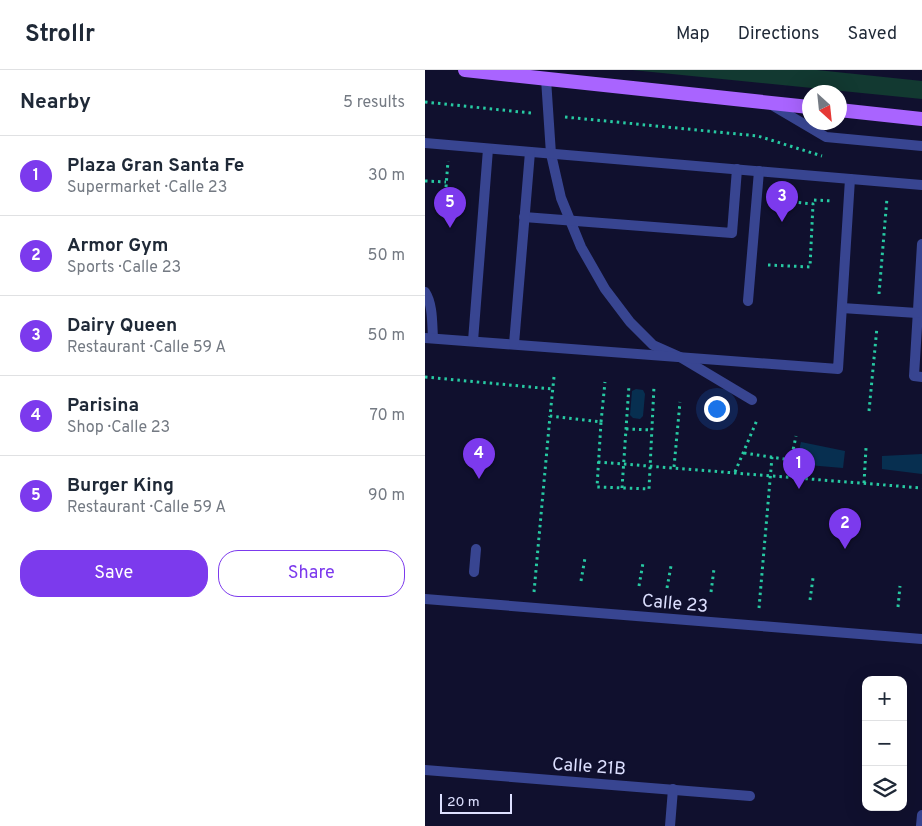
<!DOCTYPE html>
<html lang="en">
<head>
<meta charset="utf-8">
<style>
  :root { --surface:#fff; --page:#f6f6f7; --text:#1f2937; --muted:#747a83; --line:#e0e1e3; --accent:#7c3aed }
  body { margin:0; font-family:Overpass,sans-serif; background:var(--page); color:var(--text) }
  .controls { position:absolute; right:15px; bottom:15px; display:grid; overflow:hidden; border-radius:10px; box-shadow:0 5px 20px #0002 }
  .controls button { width:45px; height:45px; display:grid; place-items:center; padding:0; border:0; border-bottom:1px solid var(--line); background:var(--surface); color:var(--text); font:25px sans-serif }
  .compass { position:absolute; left:377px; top:15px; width:45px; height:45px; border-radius:50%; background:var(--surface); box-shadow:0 5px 20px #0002; rotate:153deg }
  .scale { position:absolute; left:15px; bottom:12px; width:72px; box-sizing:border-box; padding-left:5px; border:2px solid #dde0ff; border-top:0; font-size:14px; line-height:18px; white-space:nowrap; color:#dde0ff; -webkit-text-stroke:4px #10102e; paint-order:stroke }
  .you { position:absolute; left:291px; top:338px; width:18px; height:18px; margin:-12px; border:4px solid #fff; border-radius:50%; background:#1a73e8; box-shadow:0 0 0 8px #1a73e833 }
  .badge { display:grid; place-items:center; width:32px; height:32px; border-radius:50%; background:var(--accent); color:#fff; font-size:16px; font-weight:700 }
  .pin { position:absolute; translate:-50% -41px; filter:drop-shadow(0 1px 2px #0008) }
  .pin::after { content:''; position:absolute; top:26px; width:18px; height:15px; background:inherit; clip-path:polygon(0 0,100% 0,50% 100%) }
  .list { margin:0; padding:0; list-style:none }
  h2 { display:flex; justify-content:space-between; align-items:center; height:65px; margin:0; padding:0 20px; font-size:21px }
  h2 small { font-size:16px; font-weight:400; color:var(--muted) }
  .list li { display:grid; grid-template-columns:32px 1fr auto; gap:15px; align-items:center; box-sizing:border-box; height:80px; padding:0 20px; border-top:1px solid var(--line) }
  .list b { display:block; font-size:19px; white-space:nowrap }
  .list p { margin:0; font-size:16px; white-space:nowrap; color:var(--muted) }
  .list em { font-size:16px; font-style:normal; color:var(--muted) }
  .actions { display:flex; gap:10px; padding:15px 20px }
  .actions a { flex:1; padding:11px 0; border:1px solid var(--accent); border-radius:20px; text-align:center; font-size:18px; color:var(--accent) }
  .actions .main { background:var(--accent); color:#fff }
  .icon { flex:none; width:28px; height:28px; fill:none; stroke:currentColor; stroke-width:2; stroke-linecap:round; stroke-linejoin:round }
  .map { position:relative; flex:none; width:497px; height:756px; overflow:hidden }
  header { display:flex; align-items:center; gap:30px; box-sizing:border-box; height:70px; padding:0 25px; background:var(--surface); border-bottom:1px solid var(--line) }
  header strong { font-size:24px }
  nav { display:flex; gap:28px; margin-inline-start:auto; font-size:18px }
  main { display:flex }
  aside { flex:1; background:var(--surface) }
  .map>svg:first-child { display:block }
  .green { fill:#123931 }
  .water { fill:#072f50 }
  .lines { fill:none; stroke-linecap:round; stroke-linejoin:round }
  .path { stroke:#27c9a2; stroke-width:3; stroke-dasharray:2.5 4; stroke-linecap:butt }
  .service { stroke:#384591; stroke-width:10 }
  .minor { stroke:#384591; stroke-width:10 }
  .primary { stroke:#a964ff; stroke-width:14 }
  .labels { text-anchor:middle; stroke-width:4.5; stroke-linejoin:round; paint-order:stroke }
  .street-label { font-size:18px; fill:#dde0ff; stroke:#10102e }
</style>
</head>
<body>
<header>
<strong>Strollr</strong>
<nav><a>Map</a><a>Directions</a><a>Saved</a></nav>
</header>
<main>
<aside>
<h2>Nearby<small>5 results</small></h2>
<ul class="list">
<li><span class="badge">1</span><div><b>Plaza Gran Santa Fe</b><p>Supermarket · Calle 23</p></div><em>30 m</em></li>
<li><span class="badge">2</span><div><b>Armor Gym</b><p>Sports · Calle 23</p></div><em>50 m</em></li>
<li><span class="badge">3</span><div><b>Dairy Queen</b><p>Restaurant · Calle 59 A</p></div><em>50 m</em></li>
<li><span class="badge">4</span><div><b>Parisina</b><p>Shop · Calle 23</p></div><em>70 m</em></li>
<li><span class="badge">5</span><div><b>Burger King</b><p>Restaurant · Calle 59 A</p></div><em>90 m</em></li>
</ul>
<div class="actions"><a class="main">Save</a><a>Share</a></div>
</aside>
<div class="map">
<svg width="497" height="756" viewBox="0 0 497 756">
  <rect width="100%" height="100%" fill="#10102e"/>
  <path class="green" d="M207,0H392L497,11V29Z"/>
  <g class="water">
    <path d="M211,319L218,320L220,324L218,346L215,349L208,348L205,345L207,321Z"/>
    <path d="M376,372L420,381L418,398L371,394Z"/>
    <path d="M497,384V404L457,399V386Z"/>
  </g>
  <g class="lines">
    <g class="path">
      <path d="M0,32L106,43"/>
      <path d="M140,47L333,66L397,86"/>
      <path d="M0,111L21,112"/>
      <path d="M21,117L23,91"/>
      <path d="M389,130L408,131"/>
      <path d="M343,195L385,197L388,134L347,130"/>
      <path d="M454,224L462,128"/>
      <path d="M0,307L127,319"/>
      <path d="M129,307L125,346L176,352L172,417L224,419L229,316"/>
      <path d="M444,341L452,257"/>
      <path d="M176,352L180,312"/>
      <path d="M201,359L227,360"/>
      <path d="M319,383L366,390L371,366"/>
      <path d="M173,392L497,418"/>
      <path d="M249,397L255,332"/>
      <path d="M310,402L332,350"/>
      <path d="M439,413L441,378"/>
      <path d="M197,418L204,315"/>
      <path d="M156,511L160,488"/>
      <path d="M214,516L218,493"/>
      <path d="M242,518L246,496"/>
      <path d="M109,522L125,346"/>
      <path d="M286,522L289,499"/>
      <path d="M385,530L388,508"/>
      <path d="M473,537L475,516"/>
      <path d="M334,538L347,387"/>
    </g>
    <g class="service">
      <path d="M121,9L126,84L136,128L156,177L180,219L205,252L228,275L255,287L327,330"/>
      <path d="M345,34L401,67L497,76"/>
      <path d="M0,73L497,115"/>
      <path d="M99,147L307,163L312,99"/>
      <path d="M497,174L489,306L497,307"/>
      <path d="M0,222C8,234 7,254 8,268"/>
      <path d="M323,231L334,101"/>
      <path d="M417,238L492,243"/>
      <path d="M0,268L413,299L425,109"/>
      <path d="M48,271L63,79"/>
      <path d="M89,274L105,82"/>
      <path d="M49,502L51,479"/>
    </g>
    <g class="minor">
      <path d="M0,529L497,569"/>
      <path d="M0,700L325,726"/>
      <path d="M245,756L248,719"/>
      <path d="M496,756L497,745"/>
    </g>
    <g class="primary">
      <path d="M40,0L384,37"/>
      <path d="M414,40L497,49"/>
    </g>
  </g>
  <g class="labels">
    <g class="street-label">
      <text transform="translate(250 533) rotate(5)" y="6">Calle 23</text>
      <text transform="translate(164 696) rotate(4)" y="6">Calle 21B</text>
    </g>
  </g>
</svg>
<div class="controls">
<button>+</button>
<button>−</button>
<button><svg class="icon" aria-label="layers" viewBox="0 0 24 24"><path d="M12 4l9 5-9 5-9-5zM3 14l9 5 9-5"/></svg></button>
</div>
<svg class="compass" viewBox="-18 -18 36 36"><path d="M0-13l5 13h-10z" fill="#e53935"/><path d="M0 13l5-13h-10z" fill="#747a83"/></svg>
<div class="scale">20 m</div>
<div class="you"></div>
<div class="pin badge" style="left:374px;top:419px">1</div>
<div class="pin badge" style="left:420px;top:479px">2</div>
<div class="pin badge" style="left:357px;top:152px">3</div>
<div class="pin badge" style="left:54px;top:409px">4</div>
<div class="pin badge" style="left:25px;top:158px">5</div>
</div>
</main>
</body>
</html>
